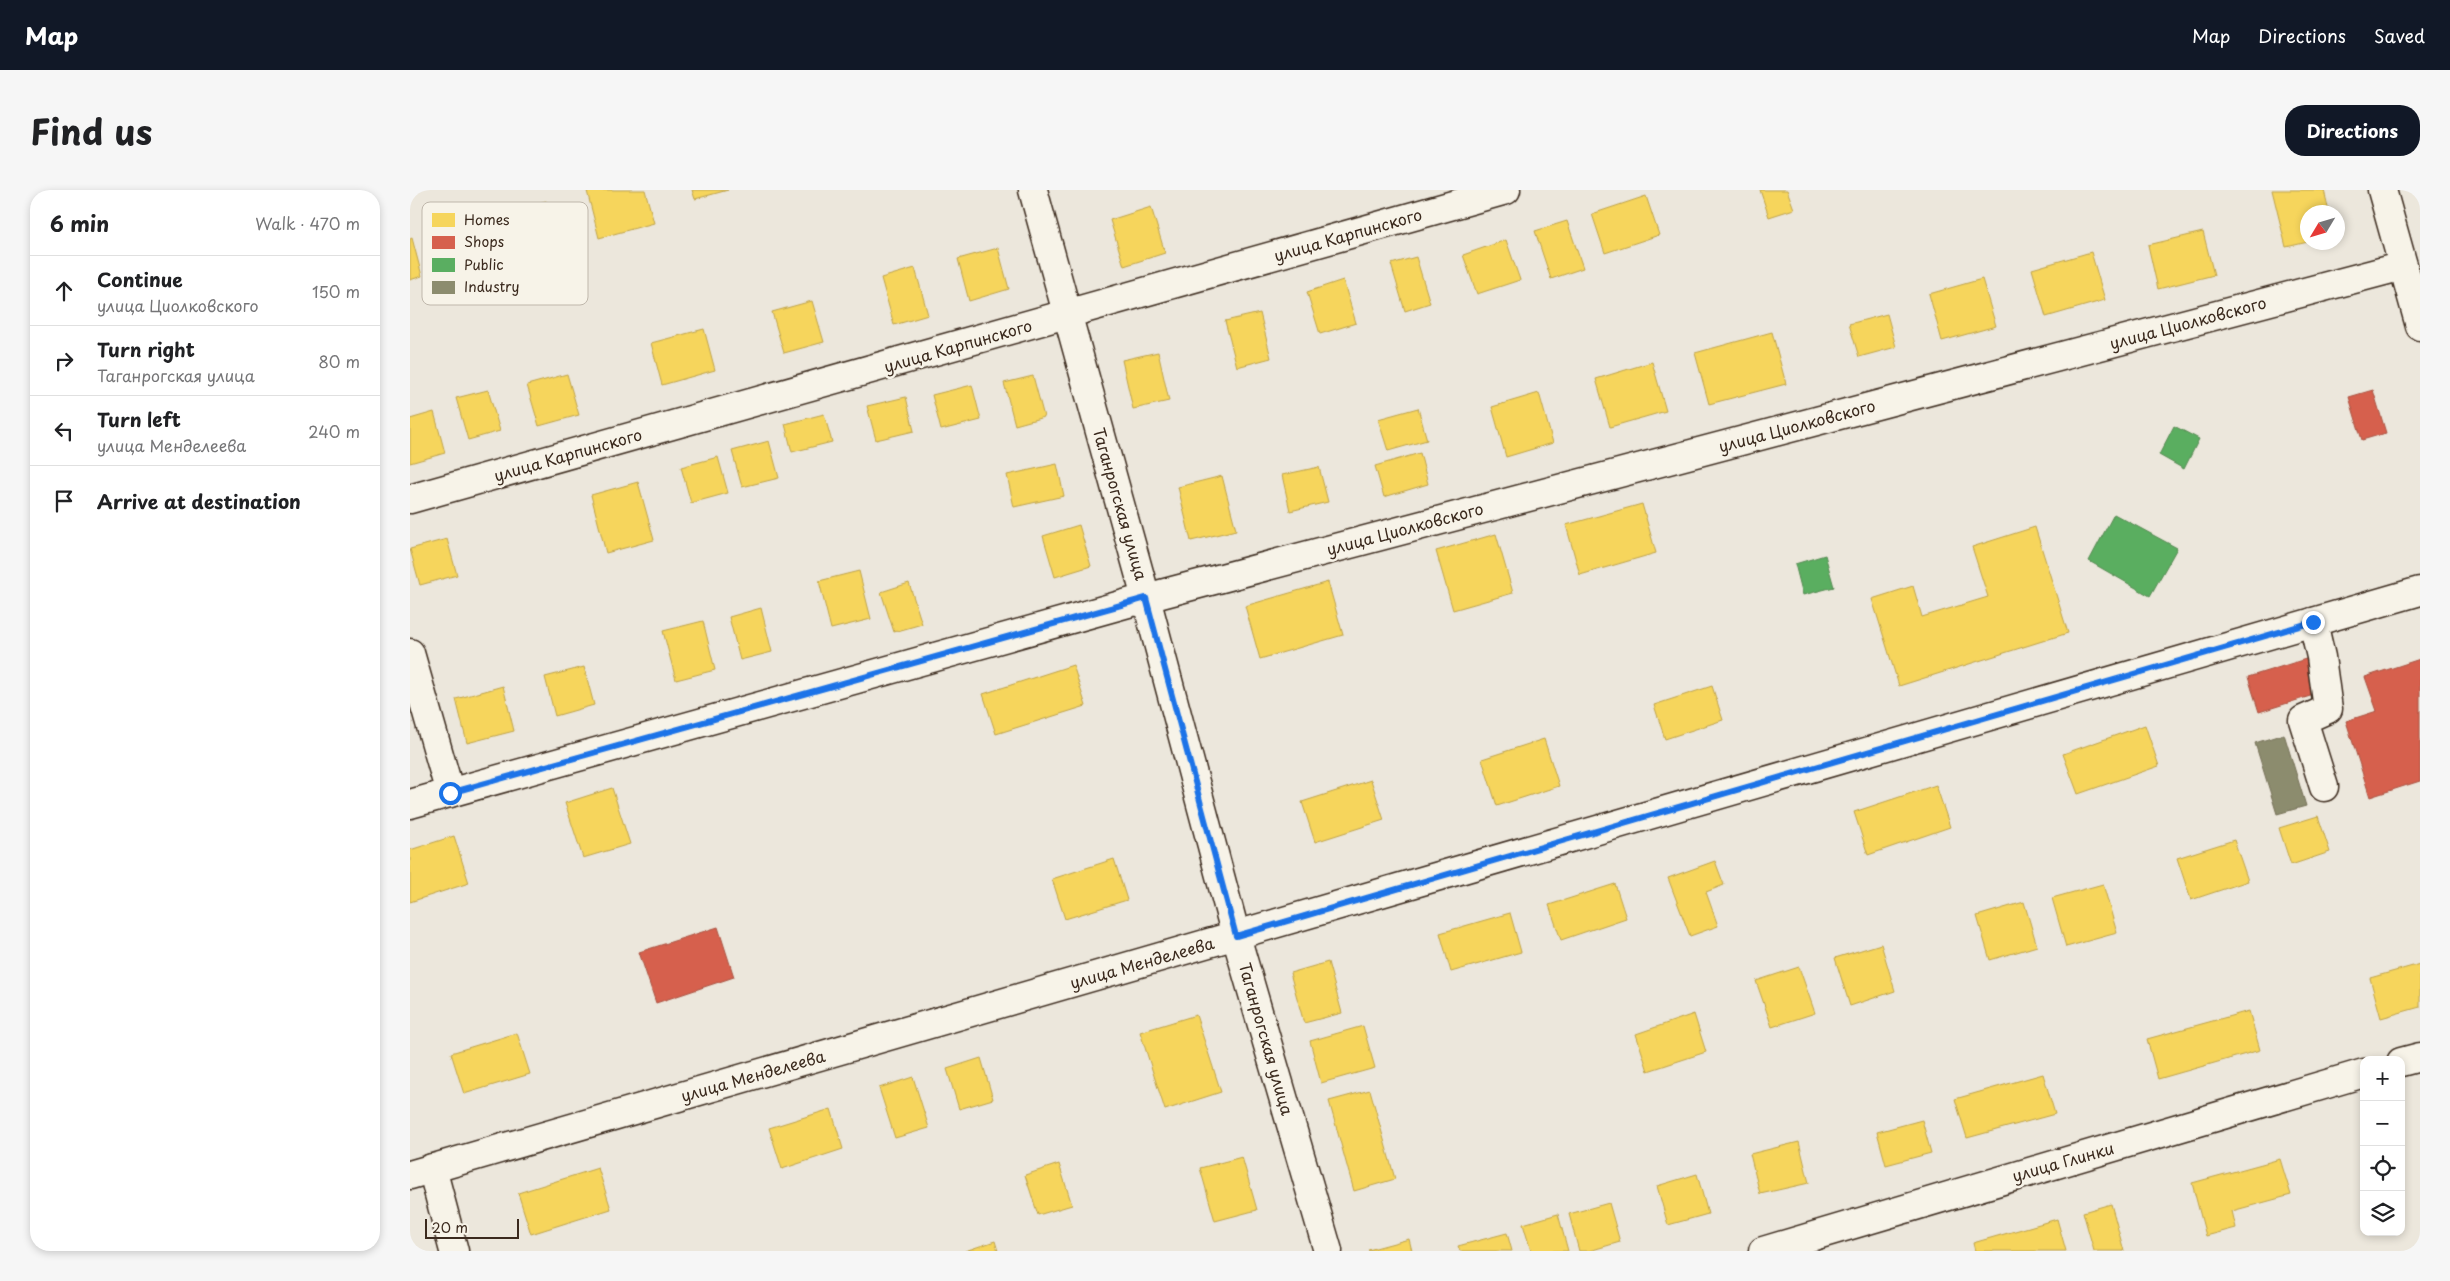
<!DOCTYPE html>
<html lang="en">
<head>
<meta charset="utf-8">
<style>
  :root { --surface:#fff; --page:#f6f6f6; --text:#202124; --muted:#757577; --line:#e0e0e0; --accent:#111827 }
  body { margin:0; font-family:"Playpen Sans",sans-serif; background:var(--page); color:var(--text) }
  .controls { position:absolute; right:15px; bottom:15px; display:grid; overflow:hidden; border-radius:10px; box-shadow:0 2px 8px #0003 }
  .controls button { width:45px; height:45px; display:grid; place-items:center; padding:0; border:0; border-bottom:1px solid var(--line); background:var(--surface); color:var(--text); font:25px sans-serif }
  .compass { position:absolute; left:1890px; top:15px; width:45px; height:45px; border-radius:50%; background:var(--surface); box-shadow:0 2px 8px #0003; rotate:232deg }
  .scale { position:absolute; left:15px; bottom:12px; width:94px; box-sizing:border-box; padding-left:5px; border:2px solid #3b2a1e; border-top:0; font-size:14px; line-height:18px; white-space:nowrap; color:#3b2a1e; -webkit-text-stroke:4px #f7f3e8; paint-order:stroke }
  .stop { position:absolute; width:15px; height:15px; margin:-11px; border:4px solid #1a73e8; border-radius:50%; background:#fff }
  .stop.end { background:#1a73e8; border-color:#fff; box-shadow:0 1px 5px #0008 }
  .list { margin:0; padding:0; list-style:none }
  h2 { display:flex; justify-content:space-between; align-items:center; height:65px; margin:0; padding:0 20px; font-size:21px }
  h2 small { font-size:16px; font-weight:400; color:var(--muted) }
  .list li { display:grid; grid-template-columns:32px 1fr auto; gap:15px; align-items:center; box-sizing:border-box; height:70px; padding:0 20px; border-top:1px solid var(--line) }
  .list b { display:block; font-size:19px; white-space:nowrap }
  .list p { margin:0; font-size:16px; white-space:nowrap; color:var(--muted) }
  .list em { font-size:16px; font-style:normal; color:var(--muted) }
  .icon { flex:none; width:28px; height:28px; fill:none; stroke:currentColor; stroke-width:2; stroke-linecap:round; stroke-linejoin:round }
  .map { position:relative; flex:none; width:2010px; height:1061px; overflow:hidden; border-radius:20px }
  header { display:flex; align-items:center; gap:30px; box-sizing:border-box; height:70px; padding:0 25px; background:var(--accent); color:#fff }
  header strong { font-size:24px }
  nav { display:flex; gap:28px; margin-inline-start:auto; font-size:18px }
  .intro { display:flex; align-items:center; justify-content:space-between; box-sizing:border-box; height:120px; padding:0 30px }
  h1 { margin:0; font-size:35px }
  .button { padding:12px 22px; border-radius:20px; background:var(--accent); color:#fff; font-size:18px; font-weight:700 }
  main { display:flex; gap:30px; padding:0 30px }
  aside { flex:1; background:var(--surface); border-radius:20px; box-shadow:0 2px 8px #0003 }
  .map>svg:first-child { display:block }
  .homes { fill:#f6d55c; stroke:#bea249 }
  .shops { fill:#d6604d; stroke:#a8503f }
  .public { fill:#5aae61; stroke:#51864d }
  .industry { fill:#8c8c6e; stroke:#746f56 }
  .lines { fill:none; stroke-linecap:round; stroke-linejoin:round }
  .minor-casing { stroke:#3b2a1e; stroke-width:31 }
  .major-casing { stroke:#3b2a1e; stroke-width:31 }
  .minor { stroke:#f7f3e8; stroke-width:28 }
  .major { stroke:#f7f3e8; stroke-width:28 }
  .route { stroke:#1a73e8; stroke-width:6 }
  .labels { text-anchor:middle; stroke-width:5; stroke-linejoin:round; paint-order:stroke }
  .street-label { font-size:16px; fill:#3b2a1e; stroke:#f7f3e8 }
  .key { fill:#f7f3e8; stroke:#bfb7ab; stroke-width:1 }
  .key-label { font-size:14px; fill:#3b2a1e }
</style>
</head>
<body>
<header>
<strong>Map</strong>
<nav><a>Map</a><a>Directions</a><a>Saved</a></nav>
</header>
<div class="intro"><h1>Find us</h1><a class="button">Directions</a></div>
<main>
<aside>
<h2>6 min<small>Walk · 470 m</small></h2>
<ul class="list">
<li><svg class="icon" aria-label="ahead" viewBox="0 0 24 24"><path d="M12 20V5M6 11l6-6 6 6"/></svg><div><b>Continue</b><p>улица Циолковского</p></div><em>150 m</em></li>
<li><svg class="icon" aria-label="right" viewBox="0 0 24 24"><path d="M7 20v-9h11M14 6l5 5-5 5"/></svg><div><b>Turn right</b><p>Таганрогская улица</p></div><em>80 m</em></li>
<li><svg class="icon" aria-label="left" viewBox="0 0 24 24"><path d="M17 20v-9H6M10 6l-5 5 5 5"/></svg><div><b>Turn left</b><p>улица Менделеева</p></div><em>240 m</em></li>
<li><svg class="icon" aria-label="arrive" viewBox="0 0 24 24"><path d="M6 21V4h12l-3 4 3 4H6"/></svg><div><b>Arrive at destination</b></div></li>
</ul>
</aside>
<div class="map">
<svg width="2010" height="1061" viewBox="0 0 2010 1061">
  <rect width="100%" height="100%" fill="#ece7dc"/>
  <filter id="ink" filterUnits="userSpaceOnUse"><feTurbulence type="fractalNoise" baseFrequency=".02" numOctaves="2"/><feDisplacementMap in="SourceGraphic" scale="10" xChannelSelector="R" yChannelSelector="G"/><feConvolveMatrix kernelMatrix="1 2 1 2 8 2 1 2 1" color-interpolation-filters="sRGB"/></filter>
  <g filter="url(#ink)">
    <g class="homes">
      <path d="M182,0H235L244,33L189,48L177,1Z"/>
      <path d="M282,0H318L285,9Z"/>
      <path d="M1350,0H1377L1384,19L1359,27Z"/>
      <path d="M1862,0H1914L1919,22H1898V52L1876,57Z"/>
      <path d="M1236,6L1249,45L1195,63L1182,24Z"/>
      <path d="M136,11L148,60L94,74L81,26Z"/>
      <path d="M741,17L755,63L714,76L700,30Z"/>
      <path d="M1157,31L1173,78L1141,89L1125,41Z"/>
      <path d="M1793,42L1804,85L1748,99L1738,55Z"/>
      <path d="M2,48L12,86L0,90V49Z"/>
      <path d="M1096,50L1110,90L1067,104L1053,65Z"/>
      <path d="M588,58L599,99L559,111L548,69Z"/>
      <path d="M1681,62L1695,110L1636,127L1622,79Z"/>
      <path d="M1006,67L1020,113L995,121L981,74Z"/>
      <path d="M505,78L518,125L484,135L471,88Z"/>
      <path d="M1572,89L1586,136L1532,151L1519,104Z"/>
      <path d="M933,90L946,133L910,144L897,102Z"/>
      <path d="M402,111L414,152L374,163L362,122Z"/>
      <path d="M850,123L861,168L827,177L815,131Z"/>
      <path d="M1477,124L1486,157L1449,167L1439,134Z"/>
      <path d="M294,139L305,180L252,195L241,153Z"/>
      <path d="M1362,142L1376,194L1299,214L1285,163Z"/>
      <path d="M748,162L759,211L723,219L712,170Z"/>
      <path d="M1242,172L1256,221L1200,237L1186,189Z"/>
      <path d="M157,184L169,225L129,236L117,195Z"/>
      <path d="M623,186L634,227L605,235L594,193Z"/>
      <path d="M562,195L571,230L531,240L522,205Z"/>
      <path d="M78,200L90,241L58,250L46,208Z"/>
      <path d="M1129,203L1143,253L1096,267L1082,217Z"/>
      <path d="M496,207L504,241L466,250L457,216Z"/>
      <path d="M1008,218L1017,250L978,261L968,229Z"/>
      <path d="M24,222L35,263L0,273V229Z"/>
      <path d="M414,224L422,252L382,262L375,234Z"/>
      <path d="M359,251L369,288L332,297L322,261Z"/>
      <path d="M1010,263L1018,294L974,307L965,276Z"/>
      <path d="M308,267L318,303L281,313L271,277Z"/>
      <path d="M647,274L654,306L604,317L597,285Z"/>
      <path d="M909,277L918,312L880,321L872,285Z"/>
      <path d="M812,286L826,340L781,351L768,297Z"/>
      <path d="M228,292L244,350L196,363L181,305Z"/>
      <path d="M1232,314L1246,363L1170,385L1156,335Z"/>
      <path d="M669,335L681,376L645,387L633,346Z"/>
      <path d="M1625,337L1658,443L1489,496L1462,409L1503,396L1512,427L1578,407L1562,357Z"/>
      <path d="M1086,344L1103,403L1043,420L1026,361Z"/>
      <path d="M37,349L47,385L10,395L0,359Z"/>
      <path d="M449,381L461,429L421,439L409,391Z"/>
      <path d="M918,392L933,445L850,469L835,416Z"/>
      <path d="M499,393L512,434L484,442L471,402Z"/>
      <path d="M351,418L362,462L330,470L319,427Z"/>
      <path d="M293,431L305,480L266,490L253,441Z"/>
      <path d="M663,475L676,516L586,544L573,504Z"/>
      <path d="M174,477L184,515L145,526L135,487Z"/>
      <path d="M93,496L104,541L57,553L46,509Z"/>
      <path d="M1302,496L1313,530L1255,549L1244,515Z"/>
      <path d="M1735,535L1749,576L1668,604L1653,564Z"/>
      <path d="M1134,549L1149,596L1087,616L1072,569Z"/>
      <path d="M961,590L974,630L905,652L892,612Z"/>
      <path d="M1526,595L1540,637L1458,665L1444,622Z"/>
      <path d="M202,598L220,654L173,668L155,613Z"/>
      <path d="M1908,626L1920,662L1881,675L1869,638Z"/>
      <path d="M44,646L59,693L0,712V660Z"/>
      <path d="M1824,650L1838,691L1781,710L1767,668Z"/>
      <path d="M704,669L717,710L655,729L642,689Z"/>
      <path d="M1305,671L1314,695L1296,702L1308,736L1280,746L1258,688Z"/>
      <path d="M1205,694L1216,728L1151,750L1139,715Z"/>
      <path d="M1693,694L1707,743L1656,757L1642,708Z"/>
      <path d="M1614,712L1627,756L1580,770L1567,726Z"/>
      <path d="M1100,723L1111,762L1041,782L1030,743Z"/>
      <path d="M1471,754L1485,801L1440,816L1425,768Z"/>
      <path d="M918,772L932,823L894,833L880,783Z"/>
      <path d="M2010,774V817L1971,828L1960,788Z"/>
      <path d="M1389,777L1405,823L1362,837L1346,791Z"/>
      <path d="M1839,821L1850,860L1748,889L1737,849Z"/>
      <path d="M1284,824L1296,862L1238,881L1226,844Z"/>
      <path d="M786,825L811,902L755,920L730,842Z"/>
      <path d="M953,836L965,878L911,893L900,851Z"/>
      <path d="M107,843L120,884L54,904L41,863Z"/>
      <path d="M571,868L583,909L549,919L537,879Z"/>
      <path d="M1633,884L1645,924L1557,948L1545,909Z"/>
      <path d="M503,887L519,938L485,948L469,898Z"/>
      <path d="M960,900L985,989L944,1001L919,911Z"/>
      <path d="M421,919L433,959L372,979L359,938Z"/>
      <path d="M1512,930L1521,963L1476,975L1467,942Z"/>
      <path d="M1389,952L1399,993L1350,1004L1340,964Z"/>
      <path d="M832,967L847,1020L805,1031L790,978Z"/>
      <path d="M1870,969L1881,1005L1822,1021L1826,1038L1796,1046L1782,993Z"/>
      <path d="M649,974L662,1015L628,1025L615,985Z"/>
      <path d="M188,978L201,1019L121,1044L108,1003Z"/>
      <path d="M1287,984L1298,1024L1258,1035L1247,996Z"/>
      <path d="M1199,1013L1210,1052L1179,1061H1169L1159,1024Z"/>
      <path d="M1701,1014L1714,1061H1684L1673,1022Z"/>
      <path d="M1148,1024L1158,1061H1121L1113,1034Z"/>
      <path d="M1647,1029L1656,1061H1565L1563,1053Z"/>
      <path d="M1097,1043L1102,1061H1050L1048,1056Z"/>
      <path d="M999,1049L1002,1061H959L958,1060Z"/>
      <path d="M585,1051L588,1061H555Z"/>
    </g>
    <g class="shops">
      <path d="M1963,200L1976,243L1952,250L1939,207Z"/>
      <path d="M1899,468L1910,503L1849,522L1838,487Z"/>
      <path d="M2010,469V591L1960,607L1936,531L1967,521L1955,487Z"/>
      <path d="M308,737L324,787L246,813L229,762Z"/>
    </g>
    <g class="public">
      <path d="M1764,236L1789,249L1774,279L1749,265Z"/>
      <path d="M1704,324L1767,358L1740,406L1679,371Z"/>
      <path d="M1415,365L1424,397L1393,405L1385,374Z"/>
    </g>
    <path class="industry" d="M1874,544L1896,616L1867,624L1845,553Z"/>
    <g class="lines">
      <g class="minor-casing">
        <g id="minor">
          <path d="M623,0L736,408L826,746L918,1061"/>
          <path d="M0,309L1096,0"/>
          <path d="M1903,432L1911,467L1918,519L1893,530L1914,597"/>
          <path d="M0,463L40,603"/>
          <path d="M0,614L736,408L1993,76"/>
          <path d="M1991,872L2010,867"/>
          <path d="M22,978L44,1061"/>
          <path d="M0,985L2010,401"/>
          <path d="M1353,1061L1954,883"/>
        </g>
      </g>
      <g class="major-casing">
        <path id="major" d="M1972,0L2010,136"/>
      </g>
      <use href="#minor" class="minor"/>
      <use href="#major" class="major"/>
    </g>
  </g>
  <g class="lines" filter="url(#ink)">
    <path class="route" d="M40,603L736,408L826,746L1903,432"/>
  </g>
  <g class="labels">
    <g class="street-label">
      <text transform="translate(938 45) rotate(-16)" y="6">улица Карпинского</text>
      <text transform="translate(1778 133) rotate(-15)" y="6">улица Циолковского</text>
      <text transform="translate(548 156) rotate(-16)" y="6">улица Карпинского</text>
      <text transform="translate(1387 236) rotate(-15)" y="6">улица Циолковского</text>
      <text transform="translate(158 265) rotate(-16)" y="6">улица Карпинского</text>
      <text transform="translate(710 314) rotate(74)" y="6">Таганрогская улица</text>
      <text transform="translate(995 339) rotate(-15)" y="6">улица Циолковского</text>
      <text transform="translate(732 773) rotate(-16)" y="6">улица Менделеева</text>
      <text transform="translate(856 849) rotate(74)" y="6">Таганрогская улица</text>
      <text transform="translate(343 886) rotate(-16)" y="6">улица Менделеева</text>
      <text transform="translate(1653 972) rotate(-16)" y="6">улица Глинки</text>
    </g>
  </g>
  <rect x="12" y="12" width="166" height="103" rx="8" class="key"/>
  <rect x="22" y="23" width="23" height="14" fill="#f6d55c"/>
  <rect x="22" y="46" width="23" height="13" fill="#d6604d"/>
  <rect x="22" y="68" width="23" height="14" fill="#5aae61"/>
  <rect x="22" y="91" width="23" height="13" fill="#8c8c6e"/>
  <g class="key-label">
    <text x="54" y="35">Homes</text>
    <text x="54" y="57">Shops</text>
    <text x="54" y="80">Public</text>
    <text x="54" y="102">Industry</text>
  </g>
</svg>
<div class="controls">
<button>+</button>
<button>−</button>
<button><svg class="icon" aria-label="locate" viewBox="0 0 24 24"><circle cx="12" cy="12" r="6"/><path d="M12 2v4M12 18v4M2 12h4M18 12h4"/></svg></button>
<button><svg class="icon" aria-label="layers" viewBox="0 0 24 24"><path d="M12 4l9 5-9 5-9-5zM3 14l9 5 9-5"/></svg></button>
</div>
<svg class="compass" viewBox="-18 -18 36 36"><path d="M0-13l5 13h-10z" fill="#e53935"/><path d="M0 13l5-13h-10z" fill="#757577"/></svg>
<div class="scale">20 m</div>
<div class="stop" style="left:40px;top:603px"></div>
<div class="stop end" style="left:1903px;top:432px"></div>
</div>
</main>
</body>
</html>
